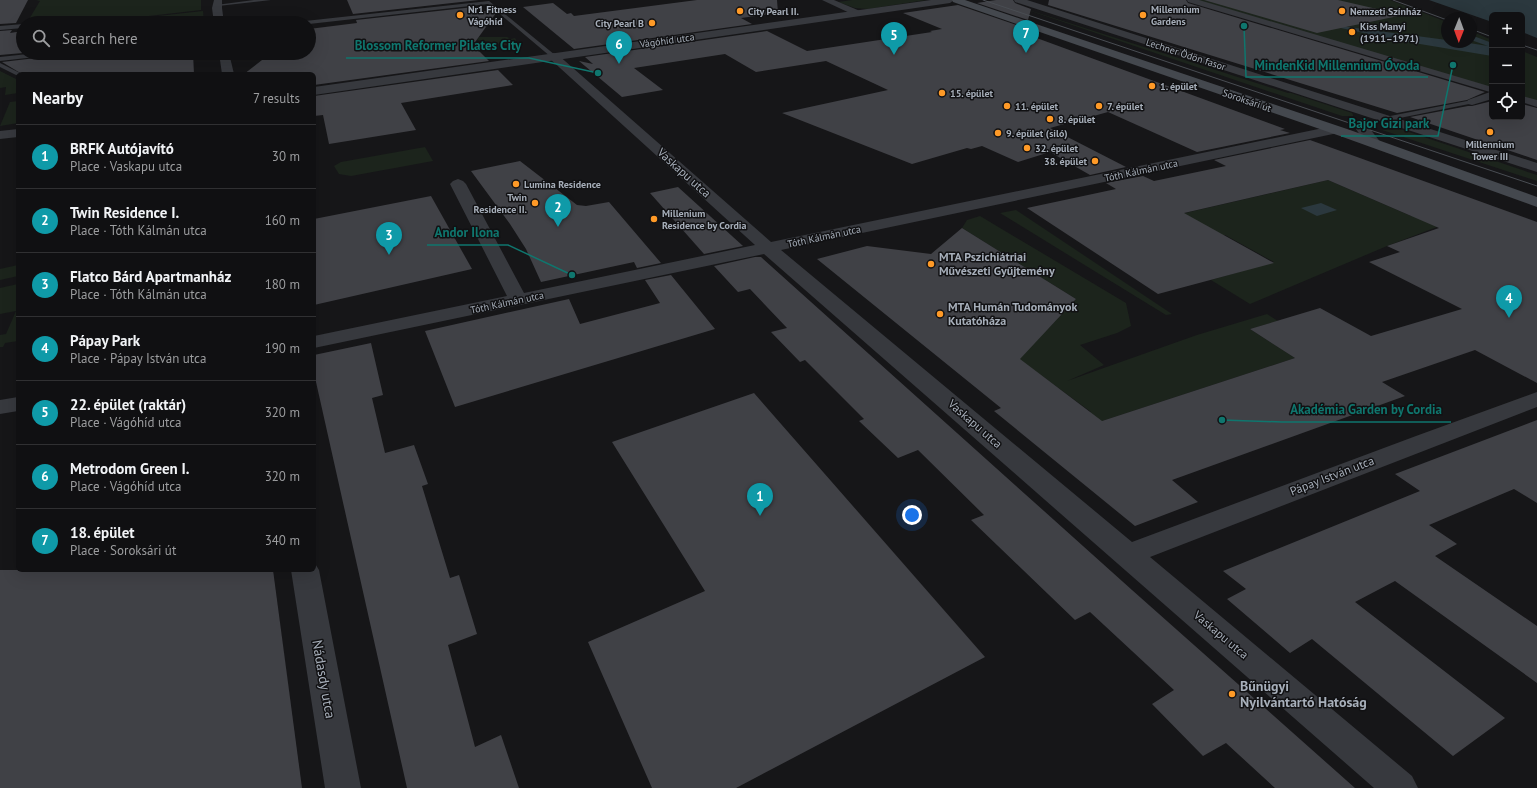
<!DOCTYPE html>
<html lang="en">
<head>
<meta charset="utf-8">
<style>
  :root { --surface:#101012; --page:#1e1e20; --text:#f1f3f6; --muted:#9c9d9f; --line:#303032; --accent:#1a73e8 }
  body { margin:0; font-family:"PT Sans",sans-serif; background:var(--page); color:var(--text) }
  .controls { position:absolute; right:12px; top:12px; display:grid; overflow:hidden; border-radius:6px; box-shadow:0 4px 16px #0002 }
  .controls button { width:36px; height:36px; display:grid; place-items:center; padding:0; border:0; border-bottom:1px solid var(--line); background:var(--surface); color:var(--text); font:20px sans-serif }
  .compass { position:absolute; left:1441px; top:12px; width:36px; height:36px; border-radius:50%; background:var(--surface); box-shadow:0 4px 16px #0002; rotate:181deg }
  .you { position:absolute; left:912px; top:515px; width:14px; height:14px; margin:-10px; border:3px solid #fff; border-radius:50%; background:#1a73e8; box-shadow:0 0 0 6px #1a73e833 }
  .badge { display:grid; place-items:center; width:26px; height:26px; border-radius:50%; background:var(--accent); color:#fff; font-size:13px; font-weight:700 }
  .pin { position:absolute; translate:-50% -33px; filter:drop-shadow(0 1px 2px #0008) }
  .pin::after { content:''; position:absolute; top:21px; width:14px; height:12px; background:inherit; clip-path:polygon(0 0,100% 0,50% 100%) }
  .list { margin:0; padding:0; list-style:none }
  h2 { display:flex; justify-content:space-between; align-items:center; height:52px; margin:0; padding:0 16px; font-size:17px }
  h2 small { font-size:13px; font-weight:400; color:var(--muted) }
  .list li { display:grid; grid-template-columns:26px 1fr auto; gap:12px; align-items:center; box-sizing:border-box; height:64px; padding:0 16px; border-top:1px solid var(--line) }
  .list b { display:block; font-size:15px; white-space:nowrap }
  .list p { margin:0; font-size:13px; white-space:nowrap; color:var(--muted) }
  .list em { font-size:13px; font-style:normal; color:var(--muted) }
  .icon { flex:none; width:22px; height:22px; fill:none; stroke:currentColor; stroke-width:2; stroke-linecap:round; stroke-linejoin:round }
  .map { position:relative; flex:none; width:1537px; height:788px; overflow:hidden }
  .search { position:absolute; background:var(--surface); box-shadow:0 4px 16px #0002; left:16px; top:16px; width:300px; height:44px; display:flex; align-items:center; gap:10px; box-sizing:border-box; padding:0 14px; border-radius:22px; color:var(--muted); font-size:15px }
  .panel { position:absolute; background:var(--surface); box-shadow:0 4px 16px #0002; left:16px; top:72px; width:300px; height:500px; border-radius:6px }
  .map>svg:first-child { display:block }
  .green { fill:#1c241c }
  .water { fill:#2b383e }
  .building { fill:#404146 }
  .lines { fill:none; stroke-linecap:round; stroke-linejoin:round }
  .service { fill:#37393e; fill-rule:evenodd }
  .pedestrian { fill:#37393e; fill-rule:evenodd }
  .minor { fill:#37393e; fill-rule:evenodd }
  .tertiary { fill:#37393e; fill-rule:evenodd }
  .secondary { fill:#44484e; fill-rule:evenodd }
  .tram { stroke:#494d53; stroke-width:1 }
  .poi-dot { fill:#ff9a27; stroke:#111113; stroke-width:1.5 }
  .labels { text-anchor:middle; stroke-width:3; stroke-linejoin:round; paint-order:stroke }
  .far-poi-label { font-size:10px; font-weight:bold; fill:#a7afba; stroke:#111113; text-anchor:start }
  .far-street-label { font-size:10px; fill:#a7afba; stroke:#111113 }
  .street-label { font-size:12px; fill:#a7afba; stroke:#111113 }
  .poi-label { font-size:12px; font-weight:bold; fill:#a7afba; stroke:#111113; text-anchor:start }
  .near-street-label { font-size:14px; fill:#a7afba; stroke:#111113 }
  .near-poi-label { font-size:14px; font-weight:bold; fill:#a7afba; stroke:#111113; text-anchor:start }
  .leader { fill:none; stroke:#0f766e; stroke-width:1.5 }
  .callout-dot { fill:#0f766e; stroke:#111113; stroke-width:1.5 }
  .callout-label { font-size:13px; text-anchor:middle; font-weight:bold; fill:#0f766e; stroke:#111113; stroke-width:3; stroke-linejoin:round; paint-order:stroke }
</style>
</head>
<body>
<div class="map">
<svg width="1537" height="788" viewBox="0 0 1537 788">
  <rect width="100%" height="100%" fill="#161618"/>
  <g class="green">
    <path d="M36,0H201V10L88,23H52L53,19L28,21L40,1Z"/>
    <path d="M852,0H926L868,9L855,8L838,2Z"/>
    <path d="M1196,0H1390L1447,22V42H1471V31L1492,40V88Z"/>
    <path d="M1010,4L1288,93H1291L1352,113L1353,115V116H1342Z"/>
    <path d="M203,11L204,23H123L131,19Z"/>
    <path d="M479,37H507L511,39L515,38L516,40L511,46L477,40Z"/>
    <path d="M1522,51L1537,57V101L1522,97Z"/>
    <path d="M0,71L18,80V93L5,95L6,87L0,88Z"/>
    <path d="M18,101V123L0,126L10,102Z"/>
    <path d="M1400,129L1537,175V181L1382,130Z"/>
    <path d="M425,147L433,161L351,176L339,174L334,166L341,162Z"/>
    <path d="M1328,180L1411,216L1450,206L1471,214L1387,246L1250,304L1211,280L1274,262L1225,235L1186,245L1146,222Z"/>
    <path d="M1016,210L1172,314L1166,315L1000,213Z"/>
    <path d="M980,216L1126,303L1131,326L1117,333L1080,345L1104,365L1067,381L1197,335L1267,314L1278,321L1250,329L1295,358L1093,424L1081,416L1091,412L969,322L1012,308L1046,331L1076,299L962,228L967,220Z"/>
    <path d="M18,265V276L0,280V269Z"/>
    <path d="M18,284V341L5,343L3,347H0V335L6,334L16,311L0,314V288Z"/>
  </g>
  <g class="water">
    <path d="M1429,0H1537V38L1522,32V15H1492V22Z"/>
    <path d="M1318,23L1447,40V42H1463L1488,46L1471,40V35L1492,43V56L1396,40Z"/>
    <path d="M1321,203L1337,210L1317,216L1301,208Z"/>
  </g>
  <g class="building">
    <path d="M0,0H28L16,23L0,24Z"/>
    <path d="M347,0H479L353,14Z"/>
    <path d="M697,0H777L778,13L741,18L752,24L574,49L523,7L553,3L567,14L571,13L574,16Z"/>
    <path d="M996,0H1013L1015,3L1031,9L1028,20L977,3Z"/>
    <path d="M1049,0H1186L1188,3L1485,92L1467,100L1397,113L1048,5Z"/>
    <path d="M1204,0H1338L1403,15L1317,33Z"/>
    <path d="M958,5L1025,28L1023,33L1285,129L1280,130L1290,133L1197,152L1108,112L1050,128L1126,167L1090,175L1050,152L1018,162L982,146L971,149L967,148L912,164L782,113L888,90L826,61L756,72L725,54L634,68L663,90L622,97L579,61L593,64L585,57L767,31L807,51L932,32L930,31L942,29L903,13Z"/>
    <path d="M474,7L469,13L493,10L496,13L473,45L489,61L314,85V74H244L271,53H309V29L357,23L356,20Z"/>
    <path d="M12,30L10,33L23,31V53L0,55V31Z"/>
    <path d="M57,53H193L194,74H22L2,62L53,56Z"/>
    <path d="M498,70L513,85L401,103L416,130L329,144L323,115L314,116V96Z"/>
    <path d="M1492,101V117H1522V104L1537,108V160L1410,117L1468,106H1472Z"/>
    <path d="M1310,140L1537,222V383L1475,350L1382,382L1405,396L1172,480L1198,502L1135,526L994,411L1001,408L817,259L867,246L931,254L962,228L1076,299L1020,359L1102,421L1295,358L1250,329L1320,308L1371,336L1462,309L1369,262L1400,252L1387,246L1439,228L1328,180L1184,213L1274,263L1158,294L1027,208L1116,189L1106,183L1143,176L1154,181L1226,166L1214,160Z"/>
    <path d="M520,161L577,205L586,206L609,202L661,263L637,268L634,262L541,282L526,249L510,224L471,171Z"/>
    <path d="M678,187L743,246L704,254L650,193Z"/>
    <path d="M431,196L472,269L314,305V219Z"/>
    <path d="M755,257H761L1132,590L1355,788H1275L1226,743L1203,756L1152,704L1174,690L1090,612L1075,620L971,520L984,515L918,450L898,458L859,421L864,419L805,360L800,362L771,332L787,328L750,289L738,292L714,266Z"/>
    <path d="M671,275L715,329L455,407L425,331L569,299L580,324L660,303L645,280Z"/>
    <path d="M371,343L383,395L372,398L385,453L414,445L428,484L422,486L450,578L459,575L477,634L448,645L475,747L501,735L519,788H407L314,373V355Z"/>
    <path d="M754,393L985,657L736,788H652L588,642L705,591L612,442Z"/>
    <path d="M1537,420V503L1514,489L1429,525L1457,544L1435,556L1537,626V683L1395,581L1355,602L1505,718L1453,756L1312,639L1290,653L1227,599L1246,589L1223,571L1420,491L1395,474Z"/>
    <path d="M0,570H273L302,788H0Z"/>
  </g>
  <g class="lines">
    <g class="service">
      <path d="M254,0H271L218,6L216,5Z"/>
      <path d="M489,1L555,55V57H551L488,4L309,24L302,23L305,21Z"/>
      <path d="M23,24V28L0,30V26Z"/>
      <path d="M37,53H56L53,55L0,61V57Z"/>
      <path d="M0,63L20,73L21,74L16,75L0,67Z"/>
      <path d="M1472,100L1474,101V103L1385,121L1381,119L1385,117Z"/>
    </g>
    <g class="pedestrian">
      <path d="M1187,0H1199L1492,87V99L1472,105L1468,104L1467,102L1468,100L1490,92L1188,2Z"/>
      <path d="M1522,96L1537,100V107L1522,102Z"/>
    </g>
    <g class="minor">
      <path d="M214,0H222V8L224,23H214L212,8Z"/>
      <path d="M822,0H834L860,11L862,13L857,16L854,15Z"/>
      <path d="M1014,0H1027L1537,163V172L1015,2Z"/>
      <path d="M219,53H229L234,74H222Z"/>
      <path d="M553,53L557,54L771,242L1333,126L1338,127L1340,130L1338,133L1333,134L781,250L1132,542L1416,436L1537,392V407L1150,557L1412,776L1418,788H1374L764,254L314,348V336L507,296L450,184L453,181L458,179L463,181L466,184L524,293L755,245L549,58L548,56L549,54Z"/>
      <path d="M1364,119L1369,120L1370,123V129L1382,144L1380,147C1368,150 1362,138 1356,129L1359,120Z"/>
      <path d="M18,397V411L0,414V400Z"/>
      <path d="M314,562L319,570L361,788H325L291,570H314Z"/>
    </g>
    <g class="tertiary">
      <path d="M931,0H954L950,3L314,95V87Z"/>
      <path d="M18,129V137L0,139V131Z"/>
    </g>
    <path class="secondary" d="M952,0H965L1350,130L1537,197V207L1340,136L953,2Z"/>
    <g class="tram">
      <path d="M983,0L1537,186"/>
      <path d="M1393,0L1447,20"/>
      <path d="M1471,29L1492,37"/>
      <path d="M1522,45L1537,50"/>
    </g>
  </g>
  <g class="poi-dot">
    <circle cx="740" cy="11" r="4"/>
    <circle cx="1342" cy="11" r="4"/>
    <circle cx="460" cy="15" r="4"/>
    <circle cx="1143" cy="15" r="4"/>
    <circle cx="652" cy="23" r="4"/>
    <circle cx="1352" cy="32" r="4"/>
    <circle cx="1152" cy="86" r="4"/>
    <circle cx="942" cy="93" r="4"/>
    <circle cx="1007" cy="106" r="4"/>
    <circle cx="1099" cy="106" r="4"/>
    <circle cx="1050" cy="119" r="4"/>
    <circle cx="1490" cy="132" r="4"/>
    <circle cx="998" cy="133" r="4"/>
    <circle cx="1027" cy="148" r="4"/>
    <circle cx="1095" cy="161" r="4"/>
    <circle cx="516" cy="184" r="4"/>
    <circle cx="535" cy="203" r="4"/>
    <circle cx="654" cy="219" r="4"/>
    <circle cx="931" cy="264" r="4"/>
    <circle cx="940" cy="314" r="4"/>
    <circle cx="1232" cy="694" r="4"/>
  </g>
  <g class="labels">
    <g class="far-poi-label">
      <text x="468" y="13">Nr1 Fitness<tspan x="468" dy="12">Vágóhíd</tspan></text>
      <text x="1151" y="13">Millennium<tspan x="1151" dy="12">Gardens</tspan></text>
      <text x="748" y="15">City Pearl II.</text>
      <text x="1350" y="15">Nemzeti Színház</text>
      <text x="644" y="27" text-anchor="end">City Pearl B</text>
      <text x="1360" y="30">Kiss Manyi<tspan x="1360" dy="12">(1911–1971)</tspan></text>
      <text x="1160" y="90">1. épület</text>
      <text x="950" y="97">15. épület</text>
      <text x="1015" y="110">11. épület</text>
      <text x="1107" y="110">7. épület</text>
      <text x="1058" y="123">8. épület</text>
      <text x="1006" y="137">9. épület (siló)</text>
      <text x="1490" y="148" text-anchor="middle">Millennium<tspan x="1490" dy="12">Tower III</tspan></text>
      <text x="1035" y="152">32. épület</text>
      <text x="1087" y="165" text-anchor="end">38. épület</text>
      <text x="524" y="188">Lumina Residence</text>
      <text x="527" y="201" text-anchor="end">Twin<tspan x="527" dy="12">Residence II.</tspan></text>
      <text x="662" y="217">Millenium<tspan x="662" dy="12">Residence by Cordia</tspan></text>
    </g>
    <g class="far-street-label">
      <text transform="translate(667 40) rotate(-8)" y="4">Vágóhíd utca</text>
      <text transform="translate(1186 54) rotate(18)" y="4">Lechner Ödön fasor</text>
      <text transform="translate(1247 100) rotate(19)" y="4">Soroksári út</text>
      <text transform="translate(1141 170) rotate(-12)" y="4">Tóth Kálmán utca</text>
      <text transform="translate(824 236) rotate(-12)" y="4">Tóth Kálmán utca</text>
      <text transform="translate(507 302) rotate(-12)" y="4">Tóth Kálmán utca</text>
    </g>
    <g class="street-label">
      <text transform="translate(684 173) rotate(42)" y="4">Vaskapu utca</text>
      <text transform="translate(975 424) rotate(41)" y="4">Vaskapu utca</text>
      <text transform="translate(1332 476) rotate(-21)" y="4">Pápay István utca</text>
      <text transform="translate(1221 635) rotate(40)" y="4">Vaskapu utca</text>
    </g>
    <g class="poi-label">
      <text x="939" y="261">MTA Pszichiátriai<tspan x="939" dy="14">Művészeti Gyűjtemény</tspan></text>
      <text x="948" y="311">MTA Humán Tudományok<tspan x="948" dy="14">Kutatóháza</tspan></text>
    </g>
    <g class="near-street-label">
      <text transform="translate(324 679) rotate(80)" y="5">Nádasdy utca</text>
    </g>
    <g class="near-poi-label">
      <text x="1240" y="691">Bűnügyi<tspan x="1240" dy="16">Nyilvántartó Hatóság</tspan></text>
    </g>
  </g>
  <path class="leader" d="M598 73L529 58H346M1244 26L1246 77H1428M1453 65L1438 136H1341M572 275L508 245H427M1222 420L1282 422H1451"/>
  <g class="callout-dot">
    <circle cx="598" cy="73" r="4"/>
    <circle cx="1244" cy="26" r="4"/>
    <circle cx="1453" cy="65" r="4"/>
    <circle cx="572" cy="275" r="4"/>
    <circle cx="1222" cy="420" r="4"/>
  </g>
  <g class="callout-label">
    <text x="438" y="50">Blossom Reformer Pilates City</text>
    <text x="1337" y="70">MindenKid Millennium Óvoda</text>
    <text x="1389" y="128">Bajor Gizi park</text>
    <text x="467" y="237">Andor Ilona</text>
    <text x="1366" y="414">Akadémia Garden by Cordia</text>
  </g>
</svg>
<div class="controls">
<button>+</button>
<button>−</button>
<button><svg class="icon" aria-label="locate" viewBox="0 0 24 24"><circle cx="12" cy="12" r="6"/><path d="M12 2v4M12 18v4M2 12h4M18 12h4"/></svg></button>
</div>
<svg class="compass" viewBox="-18 -18 36 36"><path d="M0-13l5 13h-10z" fill="#e53935"/><path d="M0 13l5-13h-10z" fill="#9c9d9f"/></svg>
<div class="you"></div>
<div class="pin badge" style="left:760px;top:516px;background:#0f9aa8">1</div>
<div class="pin badge" style="left:558px;top:227px;background:#0f9aa8">2</div>
<div class="pin badge" style="left:389px;top:255px;background:#0f9aa8">3</div>
<div class="pin badge" style="left:1509px;top:318px;background:#0f9aa8">4</div>
<div class="pin badge" style="left:894px;top:55px;background:#0f9aa8">5</div>
<div class="pin badge" style="left:619px;top:64px;background:#0f9aa8">6</div>
<div class="pin badge" style="left:1026px;top:53px;background:#0f9aa8">7</div>
<div class="search"><svg class="icon" aria-label="search" viewBox="0 0 24 24"><circle cx="10" cy="10" r="6"/><path d="M15 15l6 6"/></svg>Search here</div>
<section class="panel">
<h2>Nearby<small>7 results</small></h2>
<ul class="list">
<li><span class="badge" style="background:#0f9aa8">1</span><div><b>BRFK Autójavító</b><p>Place · Vaskapu utca</p></div><em>30 m</em></li>
<li><span class="badge" style="background:#0f9aa8">2</span><div><b>Twin Residence I.</b><p>Place · Tóth Kálmán utca</p></div><em>160 m</em></li>
<li><span class="badge" style="background:#0f9aa8">3</span><div><b>Flatco Bárd Apartmanház</b><p>Place · Tóth Kálmán utca</p></div><em>180 m</em></li>
<li><span class="badge" style="background:#0f9aa8">4</span><div><b>Pápay Park</b><p>Place · Pápay István utca</p></div><em>190 m</em></li>
<li><span class="badge" style="background:#0f9aa8">5</span><div><b>22. épület (raktár)</b><p>Place · Vágóhíd utca</p></div><em>320 m</em></li>
<li><span class="badge" style="background:#0f9aa8">6</span><div><b>Metrodom Green I.</b><p>Place · Vágóhíd utca</p></div><em>320 m</em></li>
<li><span class="badge" style="background:#0f9aa8">7</span><div><b>18. épület</b><p>Place · Soroksári út</p></div><em>340 m</em></li>
</ul>
</section>
</div>
</body>
</html>
